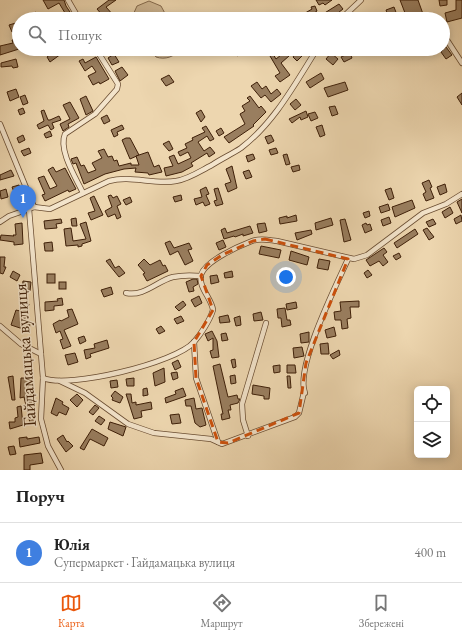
<!DOCTYPE html>
<html lang="uk">
<head>
<meta charset="utf-8">
<style>
  :root { --surface:#fff; --page:#f6f6f6; --text:#222; --muted:#767676; --line:#e0e0e0; --accent:#ea580c }
  body { margin:0; font-family:"EB Garamond",serif; background:var(--page); color:var(--text) }
  .controls { position:absolute; right:12px; bottom:12px; display:grid; overflow:hidden; border-radius:6px; box-shadow:0 2px 10px #0003 }
  .controls button { width:36px; height:36px; display:grid; place-items:center; padding:0; border:0; border-bottom:1px solid var(--line); background:var(--surface); color:var(--text); font:20px sans-serif }
  .you { position:absolute; left:286px; top:277px; width:14px; height:14px; margin:-10px; border:3px solid #fff; border-radius:50%; background:#1a73e8; box-shadow:0 0 0 6px #1a73e833 }
  .badge { display:grid; place-items:center; width:26px; height:26px; border-radius:50%; background:var(--accent); color:#fff; font-size:13px; font-weight:700 }
  .pin { position:absolute; translate:-50% -33px; filter:drop-shadow(0 1px 2px #0008) }
  .pin::after { content:''; position:absolute; top:21px; width:14px; height:12px; background:inherit; clip-path:polygon(0 0,100% 0,50% 100%) }
  .list { margin:0; padding:0; list-style:none }
  h2 { display:flex; justify-content:space-between; align-items:center; height:52px; margin:0; padding:0 16px; font-size:17px }
  h2 small { font-size:13px; font-weight:400; color:var(--muted) }
  .list li { display:grid; grid-template-columns:26px 1fr auto; gap:12px; align-items:center; box-sizing:border-box; height:60px; padding:0 16px; border-top:1px solid var(--line) }
  .list b { display:block; font-size:15px; white-space:nowrap }
  .list p { margin:0; font-size:13px; white-space:nowrap; color:var(--muted) }
  .list em { font-size:13px; font-style:normal; color:var(--muted) }
  .icon { flex:none; width:22px; height:22px; fill:none; stroke:currentColor; stroke-width:2; stroke-linecap:round; stroke-linejoin:round }
  .map { position:relative; flex:none; width:462px; height:470px; overflow:hidden }
  .search { position:absolute; background:var(--surface); box-shadow:0 2px 10px #0003; left:12px; right:12px; top:12px; height:44px; display:flex; align-items:center; gap:10px; box-sizing:border-box; padding:0 14px; border-radius:22px; color:var(--muted); font-size:15px }
  .sheet { height:112px; background:var(--surface) }
  nav { display:flex; justify-content:space-around; align-items:center; box-sizing:border-box; height:56px; border-top:1px solid var(--line); background:var(--surface); font-size:11px; color:var(--muted) }
  nav a { display:grid; justify-items:center; gap:2px }
  nav .on { color:var(--accent) }
  .map>svg:first-child { display:block }
  .green { fill:#cfb793; stroke:#866b4e }
  .building { fill:#997e5f; stroke:#3e1f08 }
  .lines { fill:none; stroke-linecap:round; stroke-linejoin:round }
  .street-casing { stroke:#6a4d32; stroke-width:6 }
  .street { stroke:#f3e4cb; stroke-width:4.5 }
  .marked { fill:none; stroke:#ce500b; stroke-width:3; stroke-dasharray:8 5; stroke-linejoin:round }
  .labels { text-anchor:middle; stroke-width:3; stroke-linejoin:round; paint-order:stroke }
  .street-label { font-size:18px; fill:#3e1f08; stroke:#f3e4cb }
</style>
</head>
<body>
<div class="map">
<svg width="462" height="470" viewBox="0 0 462 470">
  <rect width="100%" height="100%" fill="#edd6af"/>
  <filter id="stains"><feTurbulence type="fractalNoise" baseFrequency=".005" numOctaves="4"/><feColorMatrix values="0 0 0 0 .2 0 0 0 0 .09 0 0 0 0 .02 0 0 0 .5 -.17"/></filter>
  <radialGradient id="worn" r=".72"><stop offset=".6" stop-color="#630" stop-opacity="0"/><stop offset="1" stop-color="#630" stop-opacity=".3"/></radialGradient>
  <g class="green">
    <path d="M149,1L161,6L168,19H134L133,15L137,6Z"/>
    <path d="M150,49H179C175,57 165,60 156,57Z"/>
  </g>
  <g class="building">
    <path d="M43,0H64L66,6L72,15L66,19H58L65,13L59,3L48,9Z"/>
    <path d="M109,0H116L106,7L114,16L111,19H99L103,16L97,9Z"/>
    <path d="M316,0H332L325,5L323,3L319,5Z"/>
    <path d="M400,0H418L423,14L404,19L402,14L405,13Z"/>
    <path d="M439,0H447V5L440,6Z"/>
    <path d="M456,0H462V18L447,22L445,13L456,10Z"/>
    <path d="M339,4L343,9L334,16L335,18L315,19Z"/>
    <path d="M315,6L317,11L305,19H295L312,9L311,7Z"/>
    <path d="M394,7L397,15L389,18L386,10Z"/>
    <path d="M36,12L41,19H34L31,15Z"/>
    <path d="M19,22V30L12,32L9,25Z"/>
    <path d="M17,39L19,49L0,55V46L13,43L12,40Z"/>
    <path d="M443,43L452,55L446,59L441,52L443,50Z"/>
    <path d="M54,49H57L61,54L50,62L47,57L52,53L51,51Z"/>
    <path d="M237,49H242L243,52L237,56L234,50Z"/>
    <path d="M299,49L306,52L297,61L293,57Z"/>
    <path d="M286,51L289,56L281,63L290,75L280,82L275,76L280,73L270,56L273,54L276,59Z"/>
    <path d="M331,53L338,59L333,65L326,59Z"/>
    <path d="M350,53L352,58L344,62L341,57Z"/>
    <path d="M114,54L119,62L112,65L108,58Z"/>
    <path d="M96,57L109,79L100,84L99,82L93,85L88,76L96,72L92,66L85,71L79,61L83,59L85,63Z"/>
    <path d="M16,59L18,67L13,68L12,66L1,67V63Z"/>
    <path d="M122,67L128,75L120,81L115,71Z"/>
    <path d="M321,73L324,79L310,88L306,82Z"/>
    <path d="M169,75L174,82L166,86L161,79Z"/>
    <path d="M257,82L262,89L266,86L271,94L277,89L281,94L271,102L265,95L261,98L251,86Z"/>
    <path d="M345,82L348,90L328,97L324,88Z"/>
    <path d="M16,89L19,97L10,101L7,92Z"/>
    <path d="M462,93V105L457,97Z"/>
    <path d="M25,95L28,103L23,105L20,97Z"/>
    <path d="M86,96L93,111L86,115L80,99Z"/>
    <path d="M250,96L259,108L261,106L266,112L253,125L254,126L229,143L224,137L245,124L240,114L245,111L242,106L250,101L247,98Z"/>
    <path d="M296,99L301,105L295,110L290,104Z"/>
    <path d="M70,102L79,118L68,124L69,127L63,131L60,124L70,119L63,105Z"/>
    <path d="M335,106L338,114L332,116L329,107Z"/>
    <path d="M23,108L25,113L20,115L18,110Z"/>
    <path d="M44,110L48,120H50L59,116L61,120L52,123L54,128L51,130L48,125L39,129L37,125L44,121L41,111Z"/>
    <path d="M201,110L205,117L201,122L196,113Z"/>
    <path d="M306,111L308,117L301,120L300,117L292,123L289,119Z"/>
    <path d="M315,112L318,118L311,121L308,114Z"/>
    <path d="M107,115L110,121L104,124L101,118Z"/>
    <path d="M122,125L124,129L117,132L118,135L114,137L111,130Z"/>
    <path d="M322,125L325,135L320,137L316,127Z"/>
    <path d="M206,126L214,139L210,141L207,136L198,142L204,151L210,147L215,153L209,157L207,153L191,163L193,166L182,172L166,176L164,168L173,166L169,157L174,155L178,164L191,158L188,152L180,156L178,152L187,148L185,144L193,140L192,138L205,132L202,128Z"/>
    <path d="M221,128L224,133L219,136L216,131Z"/>
    <path d="M50,131L52,136L46,138L44,134Z"/>
    <path d="M23,135L25,140L19,143L17,138Z"/>
    <path d="M271,135L274,141L268,144L265,137Z"/>
    <path d="M126,138H130L139,155L130,159L122,140Z"/>
    <path d="M169,141L173,149L169,151L163,144Z"/>
    <path d="M29,148L31,153L24,156L21,151Z"/>
    <path d="M276,148L278,153L271,155L269,150Z"/>
    <path d="M104,149L108,157L112,156L114,161L117,160L119,166L131,163V165H139L136,156L148,152L154,167L159,165L162,172L149,175L148,173L135,172L136,168L124,169L105,174L84,184L76,163L73,164L71,159L77,157L81,166L84,165L88,173L96,170L92,163L102,158L98,151Z"/>
    <path d="M253,154L255,159L248,162L246,156Z"/>
    <path d="M287,154L290,164L286,165L283,155Z"/>
    <path d="M299,165L300,170L293,172L291,167Z"/>
    <path d="M232,166L237,188L228,192L225,184L231,182L226,169Z"/>
    <path d="M53,167L56,172L65,168L76,189L69,192L68,190L45,201L42,195L45,194L38,178L44,176L50,189L57,186L48,170Z"/>
    <path d="M11,170L14,176L0,180V175Z"/>
    <path d="M249,170L252,177L246,179L243,172Z"/>
    <path d="M429,180L432,187L430,188L434,198L426,201L423,194L426,192L422,183Z"/>
    <path d="M445,184L447,192L440,195L437,187Z"/>
    <path d="M19,185L21,190L14,192L12,187Z"/>
    <path d="M206,187L209,194L206,195L210,204L205,206L203,202L196,205L194,199L202,197L200,190Z"/>
    <path d="M218,188L223,204L216,206L214,201L217,200L214,189Z"/>
    <path d="M391,188L394,198L389,200L385,190Z"/>
    <path d="M6,189L8,197L1,199L0,191Z"/>
    <path d="M111,195L113,198L117,196L121,204L117,206L121,217L117,219L115,214L108,217L105,211L112,207L108,196Z"/>
    <path d="M181,195L182,200L175,202L173,197Z"/>
    <path d="M94,196L103,215L91,220L88,213L95,211L90,198Z"/>
    <path d="M130,197L132,202L126,205L123,200Z"/>
    <path d="M462,199V213L457,202Z"/>
    <path d="M412,200L415,208L395,217L392,207Z"/>
    <path d="M388,204L390,210L381,213L379,207Z"/>
    <path d="M450,207L453,213L445,218L442,212Z"/>
    <path d="M369,211L370,216L365,218L363,213Z"/>
    <path d="M296,215L297,221L280,224L279,218L287,216V218Z"/>
    <path d="M461,215L462,221L456,224L454,219Z"/>
    <path d="M389,217L391,223L383,226L381,220Z"/>
    <path d="M76,218L77,226H72L71,219Z"/>
    <path d="M331,218L333,225L316,230L315,223Z"/>
    <path d="M61,219L62,223L56,224L57,228L45,229L44,221Z"/>
    <path d="M345,219L351,240L344,242L340,220Z"/>
    <path d="M433,219L436,224L429,227L426,222Z"/>
    <path d="M86,222L91,241L82,244V246L78,247V245L66,246L64,229L71,228L73,241L86,239L80,224Z"/>
    <path d="M22,223L23,244L14,245V242L0,240L1,235L14,236L13,235H16L15,224Z"/>
    <path d="M265,223L267,231L259,233L257,224Z"/>
    <path d="M366,223L367,225L370,224L372,230L365,233L362,225Z"/>
    <path d="M250,226L253,233L243,236V234L235,237L234,236L224,239L221,230L225,228L227,233Z"/>
    <path d="M427,228L434,237L429,240L423,230Z"/>
    <path d="M415,229L418,234L397,248L394,243Z"/>
    <path d="M311,230L312,234L297,240L295,233Z"/>
    <path d="M223,240L226,247L219,250L216,243Z"/>
    <path d="M170,241L174,248L189,243L192,249L188,250L193,261L185,265L178,251L170,255L165,243Z"/>
    <path d="M52,242L53,251H45L44,243Z"/>
    <path d="M261,246L281,250L279,258L259,254Z"/>
    <path d="M384,248L387,252L383,255L388,262L383,266L379,261L370,266L366,260Z"/>
    <path d="M291,251L309,257L307,265L289,260Z"/>
    <path d="M399,253L401,257L396,260L393,256Z"/>
    <path d="M0,257H5L4,267H6L3,274L0,273Z"/>
    <path d="M110,259L115,268L119,266L125,273L119,277L106,261Z"/>
    <path d="M144,259L150,265L160,260L163,266L165,265L168,271L147,281L143,274L145,273L138,265Z"/>
    <path d="M319,259L330,261L328,270L317,268Z"/>
    <path d="M368,270L372,275L367,278L364,273Z"/>
    <path d="M13,271L20,275L17,281L10,277Z"/>
    <path d="M232,271L233,277L225,278L224,273Z"/>
    <rect x="47" y="274" width="8" height="9"/>
    <path d="M217,275L219,282L211,284L210,276Z"/>
    <path d="M193,279H197L198,284L193,287L194,291L189,292L186,282Z"/>
    <path d="M23,281L31,282L30,291L22,290Z"/>
    <rect x="59" y="282" width="7" height="7"/>
    <path d="M111,287L113,294L104,297L101,290Z"/>
    <path d="M199,296L202,303L195,307L191,300Z"/>
    <path d="M62,298L63,305L54,306V310L45,311V302L58,301L57,299Z"/>
    <path d="M183,301L186,305L179,311L175,307Z"/>
    <path d="M359,301V307H350L351,318L347,319L348,328L342,329L341,320H335L334,312L341,311L340,302Z"/>
    <path d="M23,302L29,304L24,322L30,323L29,331L11,325L16,310L20,311Z"/>
    <path d="M296,302L297,308L287,310L286,304Z"/>
    <path d="M285,308L287,320H290L291,325L282,327L281,318H278L277,309Z"/>
    <path d="M72,309L78,324L64,330L71,346L63,349L60,340L63,339L60,331L56,333L53,324L60,320L61,321L69,317L67,310Z"/>
    <path d="M261,312L263,320L254,321L253,314Z"/>
    <path d="M228,315L230,322L220,323L219,317Z"/>
    <path d="M181,316L184,321L177,324L174,319Z"/>
    <path d="M240,316L241,325L236,326L234,318Z"/>
    <path d="M161,326L165,331L159,334L156,329Z"/>
    <path d="M334,327L336,336L327,338L325,330Z"/>
    <path d="M212,331L217,341L219,357L212,358L210,351L213,350V338L208,341L205,334Z"/>
    <path d="M309,332V342L301,343L300,334Z"/>
    <path d="M226,333L228,340L222,341L221,334Z"/>
    <path d="M84,336L86,341L80,344L78,338Z"/>
    <path d="M107,340L109,348L90,354L91,357L86,359L84,350L95,348L94,344Z"/>
    <path d="M328,343L329,354H321L320,344Z"/>
    <path d="M302,347L304,356L294,358L293,348Z"/>
    <path d="M339,350L340,355L333,359L330,355Z"/>
    <path d="M75,353L78,362L68,365L65,355Z"/>
    <path d="M235,359L236,367L233,368L231,360Z"/>
    <path d="M178,360L181,367L175,370L172,363Z"/>
    <path d="M220,364L228,397L237,395L238,399H240L238,403L230,405L231,410H228L230,418L222,420L221,414H223L213,366Z"/>
    <path d="M280,365V372L274,373L273,366Z"/>
    <path d="M287,365H295L296,373H287Z"/>
    <path d="M164,368L165,382L155,386L153,373Z"/>
    <path d="M177,372L178,378L173,380L171,373Z"/>
    <path d="M235,375L236,383L231,384L230,376Z"/>
    <path d="M13,376L15,400H12L8,377Z"/>
    <path d="M287,376H290L291,388H288Z"/>
    <path d="M21,378H28V390L30,389L36,422L30,423L24,397L20,398Z"/>
    <path d="M134,378V386H127L126,379Z"/>
    <path d="M117,380L118,387L111,388L110,381Z"/>
    <path d="M253,385L270,388L269,399H264V396L252,394Z"/>
    <path d="M147,388L148,395L143,396V389Z"/>
    <path d="M183,388L186,396L166,403L165,398L176,394L175,391Z"/>
    <path d="M115,391L123,397L120,403L112,400L113,398L111,396Z"/>
    <path d="M77,394L83,400L77,407L70,400Z"/>
    <path d="M126,394H131L132,403L136,402V405L151,402L152,409L141,411L142,417L134,419Z"/>
    <path d="M56,398L63,402L62,404L69,408L66,415L59,412L57,416L51,413Z"/>
    <path d="M194,398L196,409L202,408L206,425L200,427L195,423L191,406H186L185,400Z"/>
    <path d="M95,405L99,408L93,415L89,412Z"/>
    <path d="M21,406L23,425L10,429L9,422H15V418L18,417L17,407Z"/>
    <path d="M179,414L181,423L172,424L170,415Z"/>
    <path d="M99,416L105,420L101,425L95,421Z"/>
    <path d="M110,422L126,427L123,436L108,429Z"/>
    <path d="M92,429L108,438L104,446L90,439L84,450L80,448Z"/>
    <path d="M63,435L67,442L68,441L73,446L66,452L57,439Z"/>
    <path d="M27,437V439L39,437L40,443L20,447L19,438Z"/>
    <path d="M14,446L16,454L10,455L8,447Z"/>
    <path d="M41,453L43,463L30,465V470H24V455Z"/>
  </g>
  <g class="lines">
    <g class="street-casing">
      <g id="street">
        <path d="M68,0L79,19"/>
        <path d="M341,19L361,0"/>
        <path d="M445,37L462,63"/>
        <path d="M0,124L34,207"/>
        <path d="M83,193C76,178 58,150 65,134L95,114L117,89L118,84L96,49"/>
        <path d="M34,207L50,209L109,181C131,175 154,185 176,181C189,179 200,171 212,165C221,159 232,154 241,148C274,123 295,84 317,49"/>
        <path d="M34,207L29,209L43,378L41,419L48,446L61,470"/>
        <path d="M0,222L9,216L29,209"/>
        <path d="M126,293C144,297 157,281 173,277C182,275 191,275 201,276"/>
        <path d="M0,326L21,344L41,354"/>
        <path d="M194,342L196,378L218,442"/>
        <path d="M43,378C68,389 176,363 194,342C201,334 210,320 213,310C212,299 198,287 201,275C205,261 239,246 252,241C260,238 268,240 277,241L354,259L367,255L423,213L446,204L462,194"/>
        <path d="M60,381L85,393L128,424L154,433L211,439L222,444L295,417L299,413L304,392"/>
        <path d="M305,393C295,367 336,286 348,259"/>
        <path d="M248,436L243,420L242,404L266,323"/>
      </g>
    </g>
    <use href="#street" class="street"/>
  </g>
  <path class="marked" d="M265,239L348,259L306,363L299,413L228,443L218,442L196,378L194,342L213,310L201,276L207,265L222,255L253,241Z"/>
  <g class="labels">
    <g class="street-label">
      <text transform="translate(25 355) rotate(-94)" y="6">Гайдамацька вулиця</text>
    </g>
  </g>
  <rect width="100%" height="100%" filter="url(#stains)"/>
  <rect width="100%" height="100%" fill="url(#worn)"/>
</svg>
<div class="controls">
<button><svg class="icon" aria-label="locate" viewBox="0 0 24 24"><circle cx="12" cy="12" r="6"/><path d="M12 2v4M12 18v4M2 12h4M18 12h4"/></svg></button>
<button><svg class="icon" aria-label="layers" viewBox="0 0 24 24"><path d="M12 4l9 5-9 5-9-5zM3 14l9 5 9-5"/></svg></button>
</div>
<div class="you"></div>
<div class="pin badge" style="left:23px;top:218px;background:#3f7fe0">1</div>
<div class="search"><svg class="icon" aria-label="search" viewBox="0 0 24 24"><circle cx="10" cy="10" r="6"/><path d="M15 15l6 6"/></svg>Пошук</div>
</div>
<section class="sheet">
<h2>Поруч<small></small></h2>
<ul class="list">
<li><span class="badge" style="background:#3f7fe0">1</span><div><b>Юлія</b><p>Супермаркет · Гайдамацька вулиця</p></div><em>400 m</em></li>
</ul>
</section>
<nav>
<a class="on"><svg class="icon" aria-label="map" viewBox="0 0 24 24"><path d="M3 6l6-2 6 2 6-2v14l-6 2-6-2-6 2zM9 4v14M15 6v14"/></svg>Карта</a>
<a><svg class="icon" aria-label="directions" viewBox="0 0 24 24"><path d="M12 3l9 9-9 9-9-9zM9 14v-3h6M13 9l2 2-2 2"/></svg>Маршрут</a>
<a><svg class="icon" aria-label="saved" viewBox="0 0 24 24"><path d="M7 4h10v16l-5-4-5 4z"/></svg>Збережені</a>
</nav>
</body>
</html>
